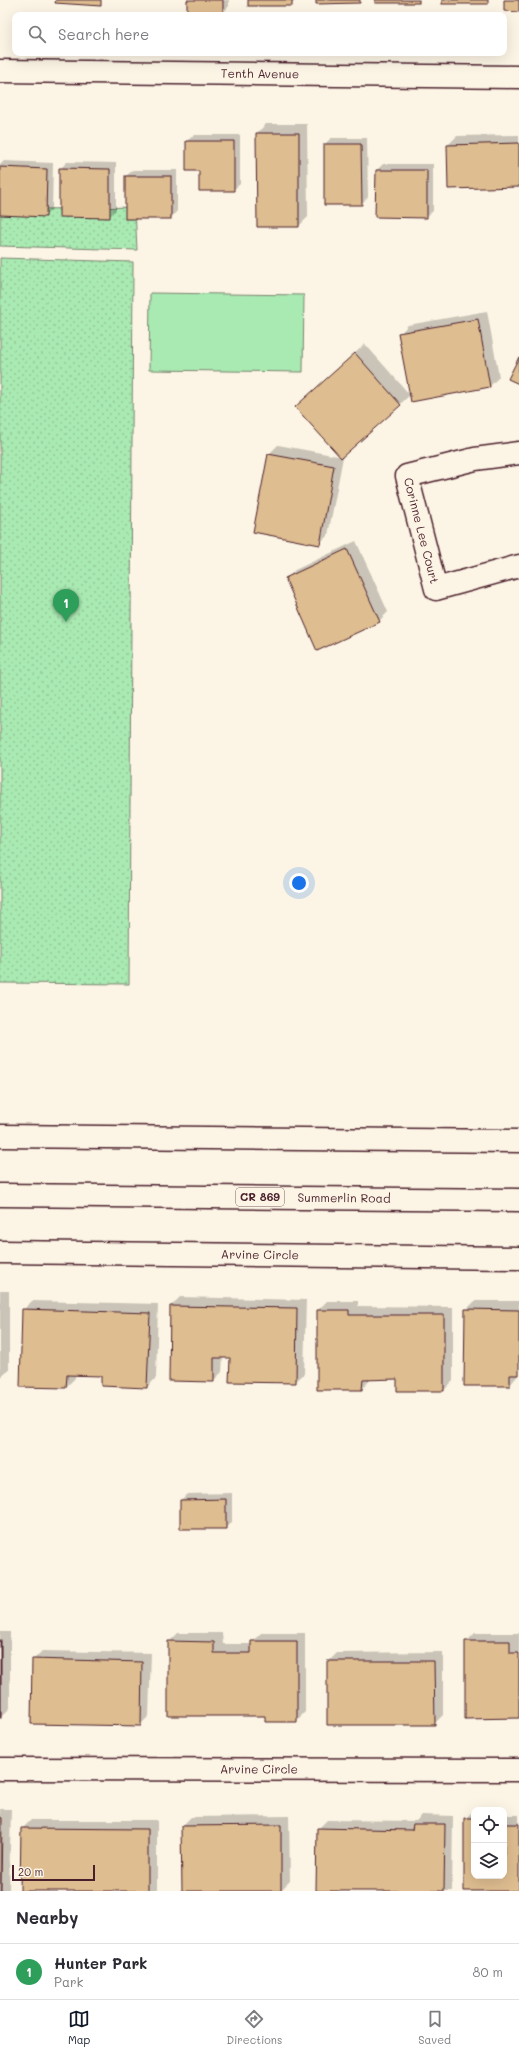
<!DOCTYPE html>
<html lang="en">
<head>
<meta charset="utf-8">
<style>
  :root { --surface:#fff; --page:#f7f7f7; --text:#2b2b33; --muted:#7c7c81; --line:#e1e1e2; --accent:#111827 }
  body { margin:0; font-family:Mali,sans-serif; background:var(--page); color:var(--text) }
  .controls { position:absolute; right:12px; bottom:12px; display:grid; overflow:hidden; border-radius:8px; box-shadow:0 4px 16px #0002 }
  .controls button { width:36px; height:36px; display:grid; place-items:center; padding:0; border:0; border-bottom:1px solid var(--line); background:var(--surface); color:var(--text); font:20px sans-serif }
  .scale { position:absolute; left:12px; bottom:10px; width:83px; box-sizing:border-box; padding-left:4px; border:2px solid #4a1f2b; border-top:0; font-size:11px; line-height:14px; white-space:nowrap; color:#4a1f2b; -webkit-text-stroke:3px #fcf5e5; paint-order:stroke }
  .you { position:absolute; left:299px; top:883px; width:14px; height:14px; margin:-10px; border:3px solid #fff; border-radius:50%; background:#1a73e8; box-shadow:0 0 0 6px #1a73e833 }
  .badge { display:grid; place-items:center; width:26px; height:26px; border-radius:50%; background:var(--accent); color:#fff; font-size:13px; font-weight:700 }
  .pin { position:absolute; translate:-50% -33px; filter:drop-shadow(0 1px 2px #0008) }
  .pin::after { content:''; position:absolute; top:21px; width:14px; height:12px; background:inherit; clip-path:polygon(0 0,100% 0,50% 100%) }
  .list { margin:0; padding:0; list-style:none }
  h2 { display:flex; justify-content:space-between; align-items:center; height:52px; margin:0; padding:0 16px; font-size:17px }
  h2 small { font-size:13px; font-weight:400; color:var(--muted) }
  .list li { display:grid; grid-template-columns:26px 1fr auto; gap:12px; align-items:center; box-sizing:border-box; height:56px; padding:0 16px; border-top:1px solid var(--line) }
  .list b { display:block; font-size:15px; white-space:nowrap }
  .list p { margin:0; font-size:13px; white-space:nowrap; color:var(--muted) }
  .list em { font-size:13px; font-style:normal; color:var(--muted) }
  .icon { flex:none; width:22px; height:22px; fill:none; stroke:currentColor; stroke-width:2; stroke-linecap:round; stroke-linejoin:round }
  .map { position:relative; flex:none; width:519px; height:1891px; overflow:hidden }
  .search { position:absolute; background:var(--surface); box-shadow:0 4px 16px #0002; left:12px; right:12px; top:12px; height:44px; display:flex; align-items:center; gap:10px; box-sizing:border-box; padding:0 14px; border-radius:8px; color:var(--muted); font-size:15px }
  .sheet { height:108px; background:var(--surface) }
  nav { display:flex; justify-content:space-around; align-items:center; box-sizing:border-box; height:56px; border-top:1px solid var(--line); background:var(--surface); font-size:11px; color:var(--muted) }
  nav a { display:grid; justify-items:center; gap:2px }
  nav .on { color:var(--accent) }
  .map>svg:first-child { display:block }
  .grass { fill:url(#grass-dots); stroke:#7a846e }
  .garden { fill:#a9e9b2; stroke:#7a846e }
  .shadow { fill:#0003 }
  .building { fill:#debd90; stroke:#4a1f2b }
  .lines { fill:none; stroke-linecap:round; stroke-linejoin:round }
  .street-casing { stroke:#4a1f2b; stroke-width:25 }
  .primary-casing { stroke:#4a1f2b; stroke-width:25 }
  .street { stroke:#fcf5e5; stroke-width:22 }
  .primary { stroke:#fcf5e5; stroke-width:22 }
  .labels { text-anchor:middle; stroke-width:3; stroke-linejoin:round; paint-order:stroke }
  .shield { fill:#fcf5e5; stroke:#7f5f63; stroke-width:1 }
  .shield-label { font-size:11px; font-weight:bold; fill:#4a1f2b }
  .street-label { font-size:12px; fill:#4a1f2b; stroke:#fcf5e5 }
</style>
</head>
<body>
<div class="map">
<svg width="519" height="1891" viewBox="0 0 519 1891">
  <defs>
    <pattern id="grass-dots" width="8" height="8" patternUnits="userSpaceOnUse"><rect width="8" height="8" fill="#a9e9b2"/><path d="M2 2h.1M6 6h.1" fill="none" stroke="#93c799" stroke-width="1.8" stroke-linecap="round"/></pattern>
  </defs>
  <rect width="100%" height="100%" fill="#fcf5e5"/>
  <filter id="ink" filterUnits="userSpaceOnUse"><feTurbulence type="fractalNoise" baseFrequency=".025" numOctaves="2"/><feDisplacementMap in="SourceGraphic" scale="8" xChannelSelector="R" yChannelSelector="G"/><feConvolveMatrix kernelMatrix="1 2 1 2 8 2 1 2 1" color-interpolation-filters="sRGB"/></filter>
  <g filter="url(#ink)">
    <g class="grass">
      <path d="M135,207L137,250L0,246V210Z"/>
      <path d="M0,258L133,262L129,984L0,983Z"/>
    </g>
    <path class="garden" d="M150,293L304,295L303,372L149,370Z"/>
    <g class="shadow">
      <path d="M188,0H229V6L223,13Z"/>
      <path d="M249,0H296L291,5Z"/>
      <path d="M266,124H307L308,217L299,226L257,133Z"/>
      <path d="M194,135H240V184L233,190L200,170L187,141Z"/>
      <path d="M519,135V186L448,188V145L457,136Z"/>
      <path d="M331,138H367L368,197L361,204L325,144Z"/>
      <path d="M4,161L53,163L52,209L45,216L0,214V165Z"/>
      <path d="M67,162L116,163V210L109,217L60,169Z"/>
      <path d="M383,164H433V211L426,217L377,170Z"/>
      <path d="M133,170H177V211L171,218H126V176Z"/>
      <path d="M487,311L499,377L490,386L400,334L408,325Z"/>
      <path d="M365,344L410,395L342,457L306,398Z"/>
      <path d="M278,445L343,457L328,535L319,544L269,454Z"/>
      <path d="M356,541L388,612L379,621L286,579L295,570Z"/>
      <path d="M0,1291H9V1370L0,1378Z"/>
      <path d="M180,1297L306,1300L304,1374L295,1382L231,1357H223L222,1372L213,1381L171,1306Z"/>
      <path d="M32,1301L158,1304L156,1378L147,1387L102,1375H75V1378L66,1387L23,1310Z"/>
      <path d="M327,1301H358V1306L453,1307V1381L444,1390L398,1378L371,1379L362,1389H318V1310Z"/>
      <path d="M475,1301H519V1374L510,1385L466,1310Z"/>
      <path d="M232,1493V1522L225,1528H181V1500L187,1494Z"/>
      <path d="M0,1632H10V1708L1,1717Z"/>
      <path d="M178,1633H222L223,1644H252V1642L261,1633H305V1712L296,1721L266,1715L169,1642Z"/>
      <path d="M475,1633H519V1717L466,1642Z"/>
      <path d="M42,1651L151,1653L149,1716L140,1725L33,1660Z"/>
      <path d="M443,1652V1715L434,1724L328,1662L337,1653Z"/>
      <path d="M0,1809H11L9,1889L7,1891H0Z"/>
      <path d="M474,1810V1876H504V1815H519V1891H465V1819L474,1810H504V1815V1810Z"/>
      <path d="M422,1815L453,1816L452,1891H317L318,1829L327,1820L416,1821Z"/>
      <path d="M289,1816L290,1881L281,1890L182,1826L191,1817Z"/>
      <path d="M31,1820H157V1891H21L22,1829Z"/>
    </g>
    <g class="building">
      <path d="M56,0H101V6L55,3Z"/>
      <path d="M187,0H223V14L187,13Z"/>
      <rect x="248" y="0" width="44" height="6"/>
      <path d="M316,0H360V3L316,4Z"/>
      <rect x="375" y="0" width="44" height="3"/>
      <rect x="442" y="0" width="46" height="4"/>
      <path d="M504,0H519V12L504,11Z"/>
      <path d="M256,133H299V227H257Z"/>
      <path d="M186,141H234V191H199V171H186Z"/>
      <path d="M519,143V187L448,189L447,145Z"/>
      <path d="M324,144H361L362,205H324Z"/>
      <path d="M0,167L47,169L46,217L0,215Z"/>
      <path d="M59,168L110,169V218L59,217Z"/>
      <path d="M376,170H427V218L375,217Z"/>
      <rect x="125" y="176" width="46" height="43"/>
      <path d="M478,319L490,387L411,402L398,333Z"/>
      <path d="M355,353L401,405L341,458L295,407Z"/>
      <path d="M519,357V384L508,379Z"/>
      <path d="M268,454L334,466L320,545L253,532Z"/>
      <path d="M347,549L380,622L317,651L285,578Z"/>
      <path d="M170,1306L297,1308L296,1383L229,1382L230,1358H214V1382L169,1381Z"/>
      <path d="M22,1309L150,1313L147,1388L101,1386V1376L67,1375L66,1388L20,1387Z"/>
      <path d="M465,1309L519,1310V1375H510V1386H464Z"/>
      <path d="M317,1310H349V1315H444V1391H397V1379L363,1380L362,1390H317Z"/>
      <path d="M226,1499V1529H180V1500Z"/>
      <rect x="0" y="1640" width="1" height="78"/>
      <path d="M168,1641L214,1642V1653H251V1641H297V1722H265V1716H168Z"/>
      <path d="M465,1641H510V1653H519V1718L465,1719Z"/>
      <path d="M32,1659L142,1662L141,1726L31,1724Z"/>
      <path d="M327,1661H434L435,1725H327Z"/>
      <path d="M0,1817L2,1818L1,1891H0Z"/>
      <path d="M464,1818H474V1876H504V1824H519V1891H464Z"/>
      <path d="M413,1824H445L444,1891H316L317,1828L412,1830Z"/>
      <path d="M281,1825V1891H182L181,1826Z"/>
      <path d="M21,1828L148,1829V1891H20Z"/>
    </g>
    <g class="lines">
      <g class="street-casing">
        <g id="street">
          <path id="s1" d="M0,71L519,77"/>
          <path id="s2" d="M519,453L475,459L407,476L436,589L519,566"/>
          <path id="s3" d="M0,1252L519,1258"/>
          <path id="s4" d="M0,1769L519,1770"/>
        </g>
      </g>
      <g class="primary-casing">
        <g id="primary">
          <path d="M0,1136L519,1141"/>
          <path id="s5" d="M0,1195L519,1200"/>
        </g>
      </g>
      <use href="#street" class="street"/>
      <use href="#primary" class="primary"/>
    </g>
  </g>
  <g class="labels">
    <rect class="shield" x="236" y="1188" width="48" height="18" rx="3"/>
    <g class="shield-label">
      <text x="260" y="1201">CR 869</text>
    </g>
    <g class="street-label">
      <text dy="4" stroke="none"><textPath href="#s1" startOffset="260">Tenth Avenue</textPath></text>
      <text dy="4" stroke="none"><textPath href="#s2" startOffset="171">Corinne Lee Court</textPath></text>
      <text dy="4" stroke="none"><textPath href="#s5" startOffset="344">Summerlin Road</textPath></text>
      <text dy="4" stroke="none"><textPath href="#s3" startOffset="260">Arvine Circle</textPath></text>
      <text dy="4" stroke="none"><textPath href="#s4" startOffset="259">Arvine Circle</textPath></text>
    </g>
  </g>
</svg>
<div class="controls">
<button><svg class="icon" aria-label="locate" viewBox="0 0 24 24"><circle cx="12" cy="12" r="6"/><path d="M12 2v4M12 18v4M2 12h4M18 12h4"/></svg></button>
<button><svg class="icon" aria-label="layers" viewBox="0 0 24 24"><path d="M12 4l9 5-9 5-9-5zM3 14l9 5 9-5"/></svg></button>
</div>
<div class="scale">20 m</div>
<div class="you"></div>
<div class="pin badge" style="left:66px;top:622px;background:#2e9e5b">1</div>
<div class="search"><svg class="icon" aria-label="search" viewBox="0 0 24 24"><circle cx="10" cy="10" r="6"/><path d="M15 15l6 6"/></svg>Search here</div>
</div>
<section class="sheet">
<h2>Nearby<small></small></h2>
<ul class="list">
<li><span class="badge" style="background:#2e9e5b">1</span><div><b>Hunter Park</b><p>Park</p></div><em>80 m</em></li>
</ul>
</section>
<nav>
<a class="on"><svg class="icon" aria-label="map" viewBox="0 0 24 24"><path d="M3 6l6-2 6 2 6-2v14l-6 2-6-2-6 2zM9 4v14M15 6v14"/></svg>Map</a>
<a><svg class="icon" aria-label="directions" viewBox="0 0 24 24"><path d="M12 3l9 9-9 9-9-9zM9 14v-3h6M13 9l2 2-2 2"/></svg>Directions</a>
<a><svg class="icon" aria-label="saved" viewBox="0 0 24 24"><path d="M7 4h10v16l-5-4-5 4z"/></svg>Saved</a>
</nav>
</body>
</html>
